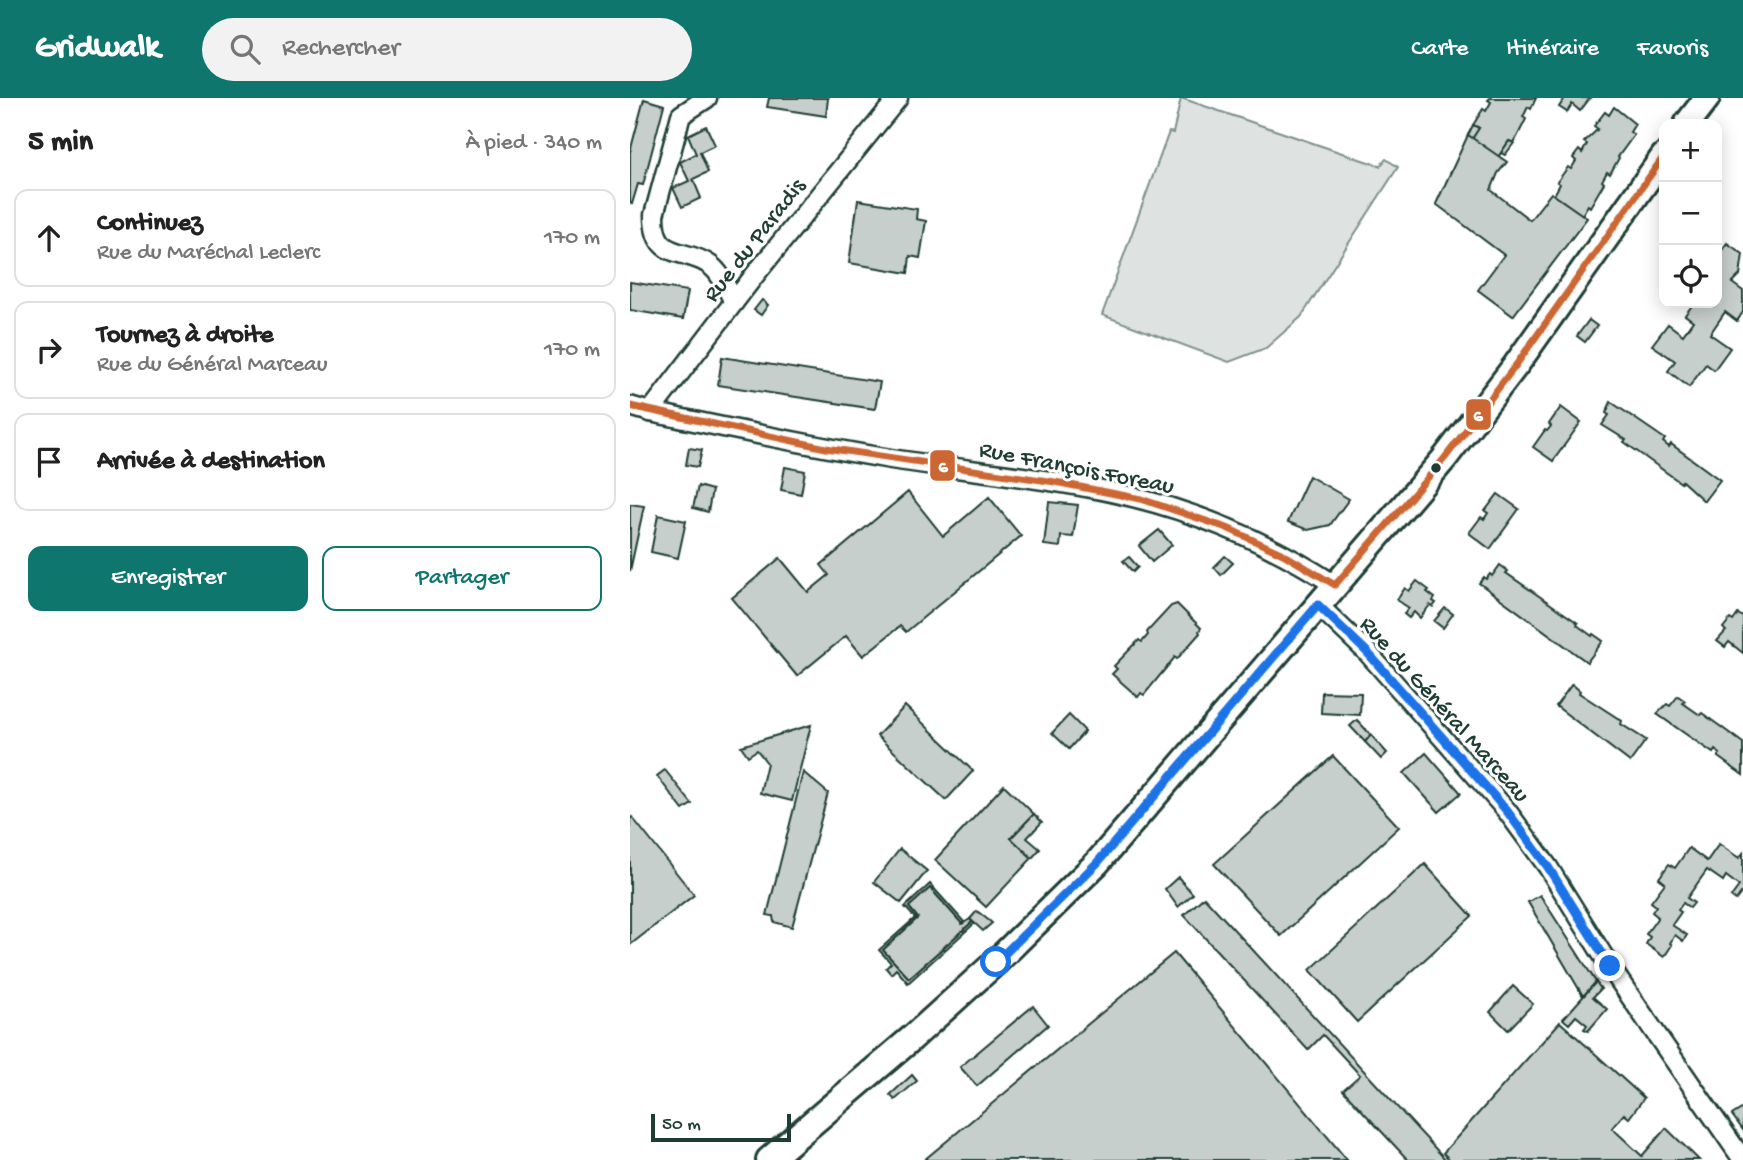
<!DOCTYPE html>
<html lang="fr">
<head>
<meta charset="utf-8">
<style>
  :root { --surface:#fff; --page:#f2f2f2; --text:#222; --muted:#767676; --line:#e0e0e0; --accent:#0f766e }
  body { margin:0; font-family:"Gochi Hand",sans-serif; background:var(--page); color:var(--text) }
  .controls { position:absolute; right:21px; top:21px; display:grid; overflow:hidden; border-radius:14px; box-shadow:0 4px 18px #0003 }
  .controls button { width:63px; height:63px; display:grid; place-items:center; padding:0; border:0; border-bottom:2px solid var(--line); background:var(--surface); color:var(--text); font:35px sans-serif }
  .scale { position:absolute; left:21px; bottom:18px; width:140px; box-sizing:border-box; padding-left:7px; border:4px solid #1f3d34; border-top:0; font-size:19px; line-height:24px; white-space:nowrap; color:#1f3d34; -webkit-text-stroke:5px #fff; paint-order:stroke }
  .stop { position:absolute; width:21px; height:21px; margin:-16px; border:5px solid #1a73e8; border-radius:50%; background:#fff }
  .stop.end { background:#1a73e8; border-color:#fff; box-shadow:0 2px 7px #0008 }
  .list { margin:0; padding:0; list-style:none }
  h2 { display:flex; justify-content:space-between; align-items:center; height:91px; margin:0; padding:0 28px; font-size:30px }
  h2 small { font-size:23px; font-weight:400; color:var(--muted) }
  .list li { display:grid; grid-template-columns:46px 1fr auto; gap:21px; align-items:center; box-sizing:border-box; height:98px; margin:0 14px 14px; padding:0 14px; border:2px solid var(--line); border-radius:14px }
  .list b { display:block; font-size:26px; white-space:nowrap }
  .list p { margin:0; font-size:23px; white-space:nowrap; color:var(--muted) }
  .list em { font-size:23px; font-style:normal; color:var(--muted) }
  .actions { display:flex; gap:14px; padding:21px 28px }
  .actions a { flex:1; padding:16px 0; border:2px solid var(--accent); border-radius:14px; text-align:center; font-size:24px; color:var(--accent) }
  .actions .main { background:var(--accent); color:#fff }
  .icon { flex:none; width:38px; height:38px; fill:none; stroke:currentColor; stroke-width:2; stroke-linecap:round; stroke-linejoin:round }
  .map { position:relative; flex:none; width:1113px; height:1062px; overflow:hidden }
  header { display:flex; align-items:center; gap:42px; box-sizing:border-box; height:98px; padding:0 35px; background:var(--accent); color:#fff }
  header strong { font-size:33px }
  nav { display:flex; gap:38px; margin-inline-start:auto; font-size:24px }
  .search { width:490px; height:63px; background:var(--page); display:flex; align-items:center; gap:18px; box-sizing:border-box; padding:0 24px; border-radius:38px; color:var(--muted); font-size:26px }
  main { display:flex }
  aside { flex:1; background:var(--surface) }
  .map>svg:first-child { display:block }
  .green { fill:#dee3e2; stroke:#7e908b; stroke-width:2 }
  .building { fill:#c7cfcc; stroke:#1f3d34; stroke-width:2 }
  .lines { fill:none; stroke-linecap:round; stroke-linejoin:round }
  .street-casing { stroke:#1f3d34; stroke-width:23 }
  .secondary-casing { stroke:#1f3d34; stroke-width:30 }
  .street { stroke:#fff; stroke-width:18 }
  .secondary { stroke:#fff; stroke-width:24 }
  .bus-1-casing { stroke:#fff; stroke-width:12 }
  .bus-1 { stroke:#c63; stroke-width:7 }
  .route { stroke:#1a73e8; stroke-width:9 }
  .bus-dot { fill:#1f3d34; stroke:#fff; stroke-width:2.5 }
  .labels { text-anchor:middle; stroke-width:6; stroke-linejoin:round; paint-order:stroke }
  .street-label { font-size:24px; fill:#1f3d34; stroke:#fff }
  .line-badge { stroke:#fff; stroke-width:2.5 }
  .badge-label { font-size:19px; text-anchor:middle; font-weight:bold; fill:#fff }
</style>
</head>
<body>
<header>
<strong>Gridwalk</strong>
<div class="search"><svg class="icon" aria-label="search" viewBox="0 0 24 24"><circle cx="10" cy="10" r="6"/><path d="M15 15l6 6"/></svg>Rechercher</div>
<nav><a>Carte</a><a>Itinéraire</a><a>Favoris</a></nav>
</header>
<main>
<aside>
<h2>5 min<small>À pied · 340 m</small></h2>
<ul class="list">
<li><svg class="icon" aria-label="ahead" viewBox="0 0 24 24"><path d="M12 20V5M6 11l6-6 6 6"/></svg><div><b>Continuez</b><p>Rue du Maréchal Leclerc</p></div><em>170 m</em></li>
<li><svg class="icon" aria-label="right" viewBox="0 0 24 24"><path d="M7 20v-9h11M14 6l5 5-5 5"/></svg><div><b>Tournez à droite</b><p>Rue du Général Marceau</p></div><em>170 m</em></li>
<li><svg class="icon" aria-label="arrive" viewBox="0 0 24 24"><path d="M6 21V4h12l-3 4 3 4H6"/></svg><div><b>Arrivée à destination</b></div></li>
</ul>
<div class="actions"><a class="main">Enregistrer</a><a>Partager</a></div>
</aside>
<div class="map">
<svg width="1113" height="1062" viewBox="0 0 1113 1062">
  <rect width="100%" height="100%" fill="#fff"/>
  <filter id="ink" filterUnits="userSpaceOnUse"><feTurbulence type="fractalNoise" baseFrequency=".0143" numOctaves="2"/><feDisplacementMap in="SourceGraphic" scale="14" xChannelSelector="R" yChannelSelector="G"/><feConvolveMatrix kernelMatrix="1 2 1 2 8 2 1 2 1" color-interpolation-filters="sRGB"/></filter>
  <g filter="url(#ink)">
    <path class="green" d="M551,0L750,68L756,61L768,69L671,219L636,250L599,264L472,217L539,34L543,35Z"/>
    <g class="building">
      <path d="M139,0H198L196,18L137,9Z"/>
      <path d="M860,0H906L901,11L898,9L893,19L896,21L884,45L879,43L868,59L842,41L849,30L843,27L853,11L856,13L861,4L858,2Z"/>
      <path d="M935,0H960L950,13L942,6L937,14L929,9Z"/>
      <path d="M14,1L34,7L13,87L8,86L2,106L0,105V54Z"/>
      <path d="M984,9L1005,26L1000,34L1004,37L988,59L989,60L980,76L977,74L972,83L974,85L960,109L958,107L952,117L924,97L930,86L927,84L938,69L941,71L946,63L943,60L949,52L952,55L957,46L954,44L968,31L964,28L975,14L979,17Z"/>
      <path d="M843,27L849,30L842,41L838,37Z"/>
      <path d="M76,28L85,47L70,54L78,74L63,81L71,100L52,109L43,90L59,83L50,64L66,56L58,37Z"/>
      <path d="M838,37L877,64L868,75L861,92L900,122L921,95L957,120L883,218L848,192L874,157L806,106Z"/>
      <path d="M879,43L884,45L875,57L871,55Z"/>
      <path d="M228,102L287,111L286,121L296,123L290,160L280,158L278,175L219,165Z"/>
      <path d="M1097,145L1113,156L1110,177L1102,185L1113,193V214L1107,223L1095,214L1080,236L1100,250L1084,272L1076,266L1059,289L1038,273L1045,263L1022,247L1038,226L1053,237L1063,223L1055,217L1064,205H1081L1085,208L1089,203L1087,202V159Z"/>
      <path d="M0,184L58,193L53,221L0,212Z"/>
      <path d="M132,202L138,207L131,217L124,212Z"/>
      <path d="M959,222L967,228L955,244L947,238Z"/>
      <path d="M92,259L250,284L245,311L88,287Z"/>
      <path d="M981,304L1035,341L1033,344L1039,349L1041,346L1090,382L1074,403L1052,383L1051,385L994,344L996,342L972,327L979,317L976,315Z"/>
      <path d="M931,309L951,324L923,363L903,349L915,332L917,333L921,328L919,326Z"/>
      <path d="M59,350L72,352L68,369L56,367Z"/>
      <path d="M155,369L175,373L171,396L151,392Z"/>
      <path d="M679,378L719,401L700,427L678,432L658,424Z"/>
      <path d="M68,388L82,392L78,414L63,410Z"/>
      <path d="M278,394L313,438L359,399L391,438L276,534L270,528L233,558L216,538L167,578L102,500L150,460L178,494L199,477L191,467Z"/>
      <path d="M868,396L889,411L860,451L839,435L851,419L854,421L858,415L855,413Z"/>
      <path d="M419,404L448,407L443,439L431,438L430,449L414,447Z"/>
      <path d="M0,406L14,408L0,473Z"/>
      <path d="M28,417L56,423L48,460L21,454Z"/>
      <path d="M529,432L542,447L522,464L509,448Z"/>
      <path d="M595,458L603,465L591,477L584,469Z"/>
      <path d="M499,459L508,469L503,474L493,463Z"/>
      <path d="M870,467L878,473L876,475L948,525L947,527L962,538L963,536L973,543L957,564L849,485L854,479L856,481L860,476L862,478Z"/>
      <path d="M787,483L799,492L797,494L805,500L803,503L806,505L803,509L800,507L790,520L784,514L779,520L774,516L779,510L767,502L775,490L779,493Z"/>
      <path d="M547,506L571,530L569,533L570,535L547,561L545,559L514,597L511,595L508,599L482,576L487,571L484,568L509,542L512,544L518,537L517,534L541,508Z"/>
      <path d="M815,510L823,516L813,530L804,523Z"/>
      <path d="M1108,516L1113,519V555L1099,544L1095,549L1087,543L1096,533L1093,530L1100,521L1103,523Z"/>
      <path d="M942,586L950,593L949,595L992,623L991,626L1016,642L1000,664L926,608Z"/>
      <path d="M692,594L731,595L730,617L691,615Z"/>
      <path d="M1048,598L1055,603L1053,605L1070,617L1072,615L1113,645V677L1088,659L1090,656L1085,652L1083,655L1027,616L1037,606L1040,608Z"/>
      <path d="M275,608L343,673L316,702L247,638Z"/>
      <path d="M439,617L455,633L439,651L422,635Z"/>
      <path d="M727,622L741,637L735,644L720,628Z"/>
      <path d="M181,627L162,703L130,695L137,665L127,652L118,658L111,648Z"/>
      <path d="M741,637L757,655L751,661L735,644Z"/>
      <path d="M796,655L831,695L809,714L774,675Z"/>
      <path d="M703,658L769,729L651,838L584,766Z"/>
      <path d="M35,672L62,706L53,712L27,678Z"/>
      <path d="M173,674L198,695L162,829L144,824L143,818L137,817Z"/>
      <path d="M374,687L404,716L381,740L402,760L356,809L305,762Z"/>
      <path d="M404,716L412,724L397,740L410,751L402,760L381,740Z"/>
      <path d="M2,719L64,797L0,847V721Z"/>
      <path d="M1089,746L1109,760L1113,755V796L1111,795L1106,802L1101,799L1109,788L1096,778L1093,783L1077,772L1057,800L1064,805L1060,810L1053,805L1048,812L1051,814L1042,827L1057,837L1053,843L1045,837L1040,845L1042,847L1034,859L1016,846L1020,839L1016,836L1028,819L1022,814L1026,808L1021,804L1035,785L1029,780L1039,766L1045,770L1059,750L1077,763Z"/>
      <path d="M270,751L297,773L271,805L244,784Z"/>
      <path d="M795,766L842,818L727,924L680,872Z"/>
      <path d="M548,779L563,796L548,809L535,791Z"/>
      <path d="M300,786L334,824L332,826L300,790L279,809L288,820L253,852L279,880L342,824L345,825L278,885L266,871L261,876L256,870L261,865L249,852L285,820L275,809Z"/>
      <path d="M300,790L332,826L340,821L342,824L279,880L253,852L288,820L279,809Z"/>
      <path d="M910,797L966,884L953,898L898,804Z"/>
      <path d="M574,799L816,1062H778L713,992L730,977L693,937L678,952L554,817Z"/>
      <path d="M347,813L362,825L353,833L340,821Z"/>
      <path d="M544,855L717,1062H294L463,922Z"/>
      <path d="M966,884L971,891L963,899L977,911L958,933L954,931L957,927L946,918L939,926L933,921Z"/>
      <path d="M883,888L903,906L878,932L860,914Z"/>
      <path d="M403,908L418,927L347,988L330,969Z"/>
      <path d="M930,924L1014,1000L999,1020L994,1016L982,1030L1012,1058L1036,1030L1069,1062H820L813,1055Z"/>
      <path d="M282,977L287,983L265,1002L260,997Z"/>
      <path d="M1113,1010V1032L1102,1017Z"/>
    </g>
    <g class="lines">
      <g class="street-casing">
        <g id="street">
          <path d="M77,0L51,17L24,117C24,164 55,149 80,167C92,176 97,191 104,204"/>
          <path d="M0,308L20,314C98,330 176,347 255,360C330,372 406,378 481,394C561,411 637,443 705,487"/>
          <path d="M20,314L124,178L268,0"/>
          <path d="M688,507L737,554L877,713L918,769L982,872L1113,1062"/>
        </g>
      </g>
      <g class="secondary-casing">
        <g id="secondary">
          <path d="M1057,26L1077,0"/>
          <path d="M139,1062L282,940L366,864L467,765L814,361L886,267L1034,58"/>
        </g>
      </g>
      <use href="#street" class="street"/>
      <use href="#secondary" class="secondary"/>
      <g class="bus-1-casing">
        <path id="bus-1" d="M0,308L196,350L425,384L511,401L597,430L653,456L705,487L814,361L886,267L1034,58"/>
      </g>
      <use href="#bus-1" class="bus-1"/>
    </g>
  </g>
  <g class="lines" filter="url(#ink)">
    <path class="route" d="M366,864L467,765L688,507L737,554L877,713L918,769L980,868"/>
  </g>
  <circle class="bus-dot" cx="806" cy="370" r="6"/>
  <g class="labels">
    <g class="street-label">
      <text transform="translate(123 141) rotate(-52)" y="8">Rue du Paradis</text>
      <text transform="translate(447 368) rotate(11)" y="8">Rue François Foreau</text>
      <text transform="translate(816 610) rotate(48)" y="8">Rue du Général Marceau</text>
    </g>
  </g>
  <g class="line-badge">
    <rect x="835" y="300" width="27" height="33" rx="7" fill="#c63"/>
    <rect x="299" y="351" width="27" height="33" rx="7" fill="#c63"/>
  </g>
  <g class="badge-label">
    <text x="848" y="323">6</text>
    <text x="313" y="374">6</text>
  </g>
</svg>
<div class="controls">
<button>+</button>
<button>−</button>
<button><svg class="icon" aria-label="locate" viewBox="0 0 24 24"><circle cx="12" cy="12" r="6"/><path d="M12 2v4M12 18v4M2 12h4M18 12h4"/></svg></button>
</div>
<div class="scale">50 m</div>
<div class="stop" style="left:366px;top:864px"></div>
<div class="stop end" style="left:980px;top:868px"></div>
</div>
</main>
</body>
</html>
